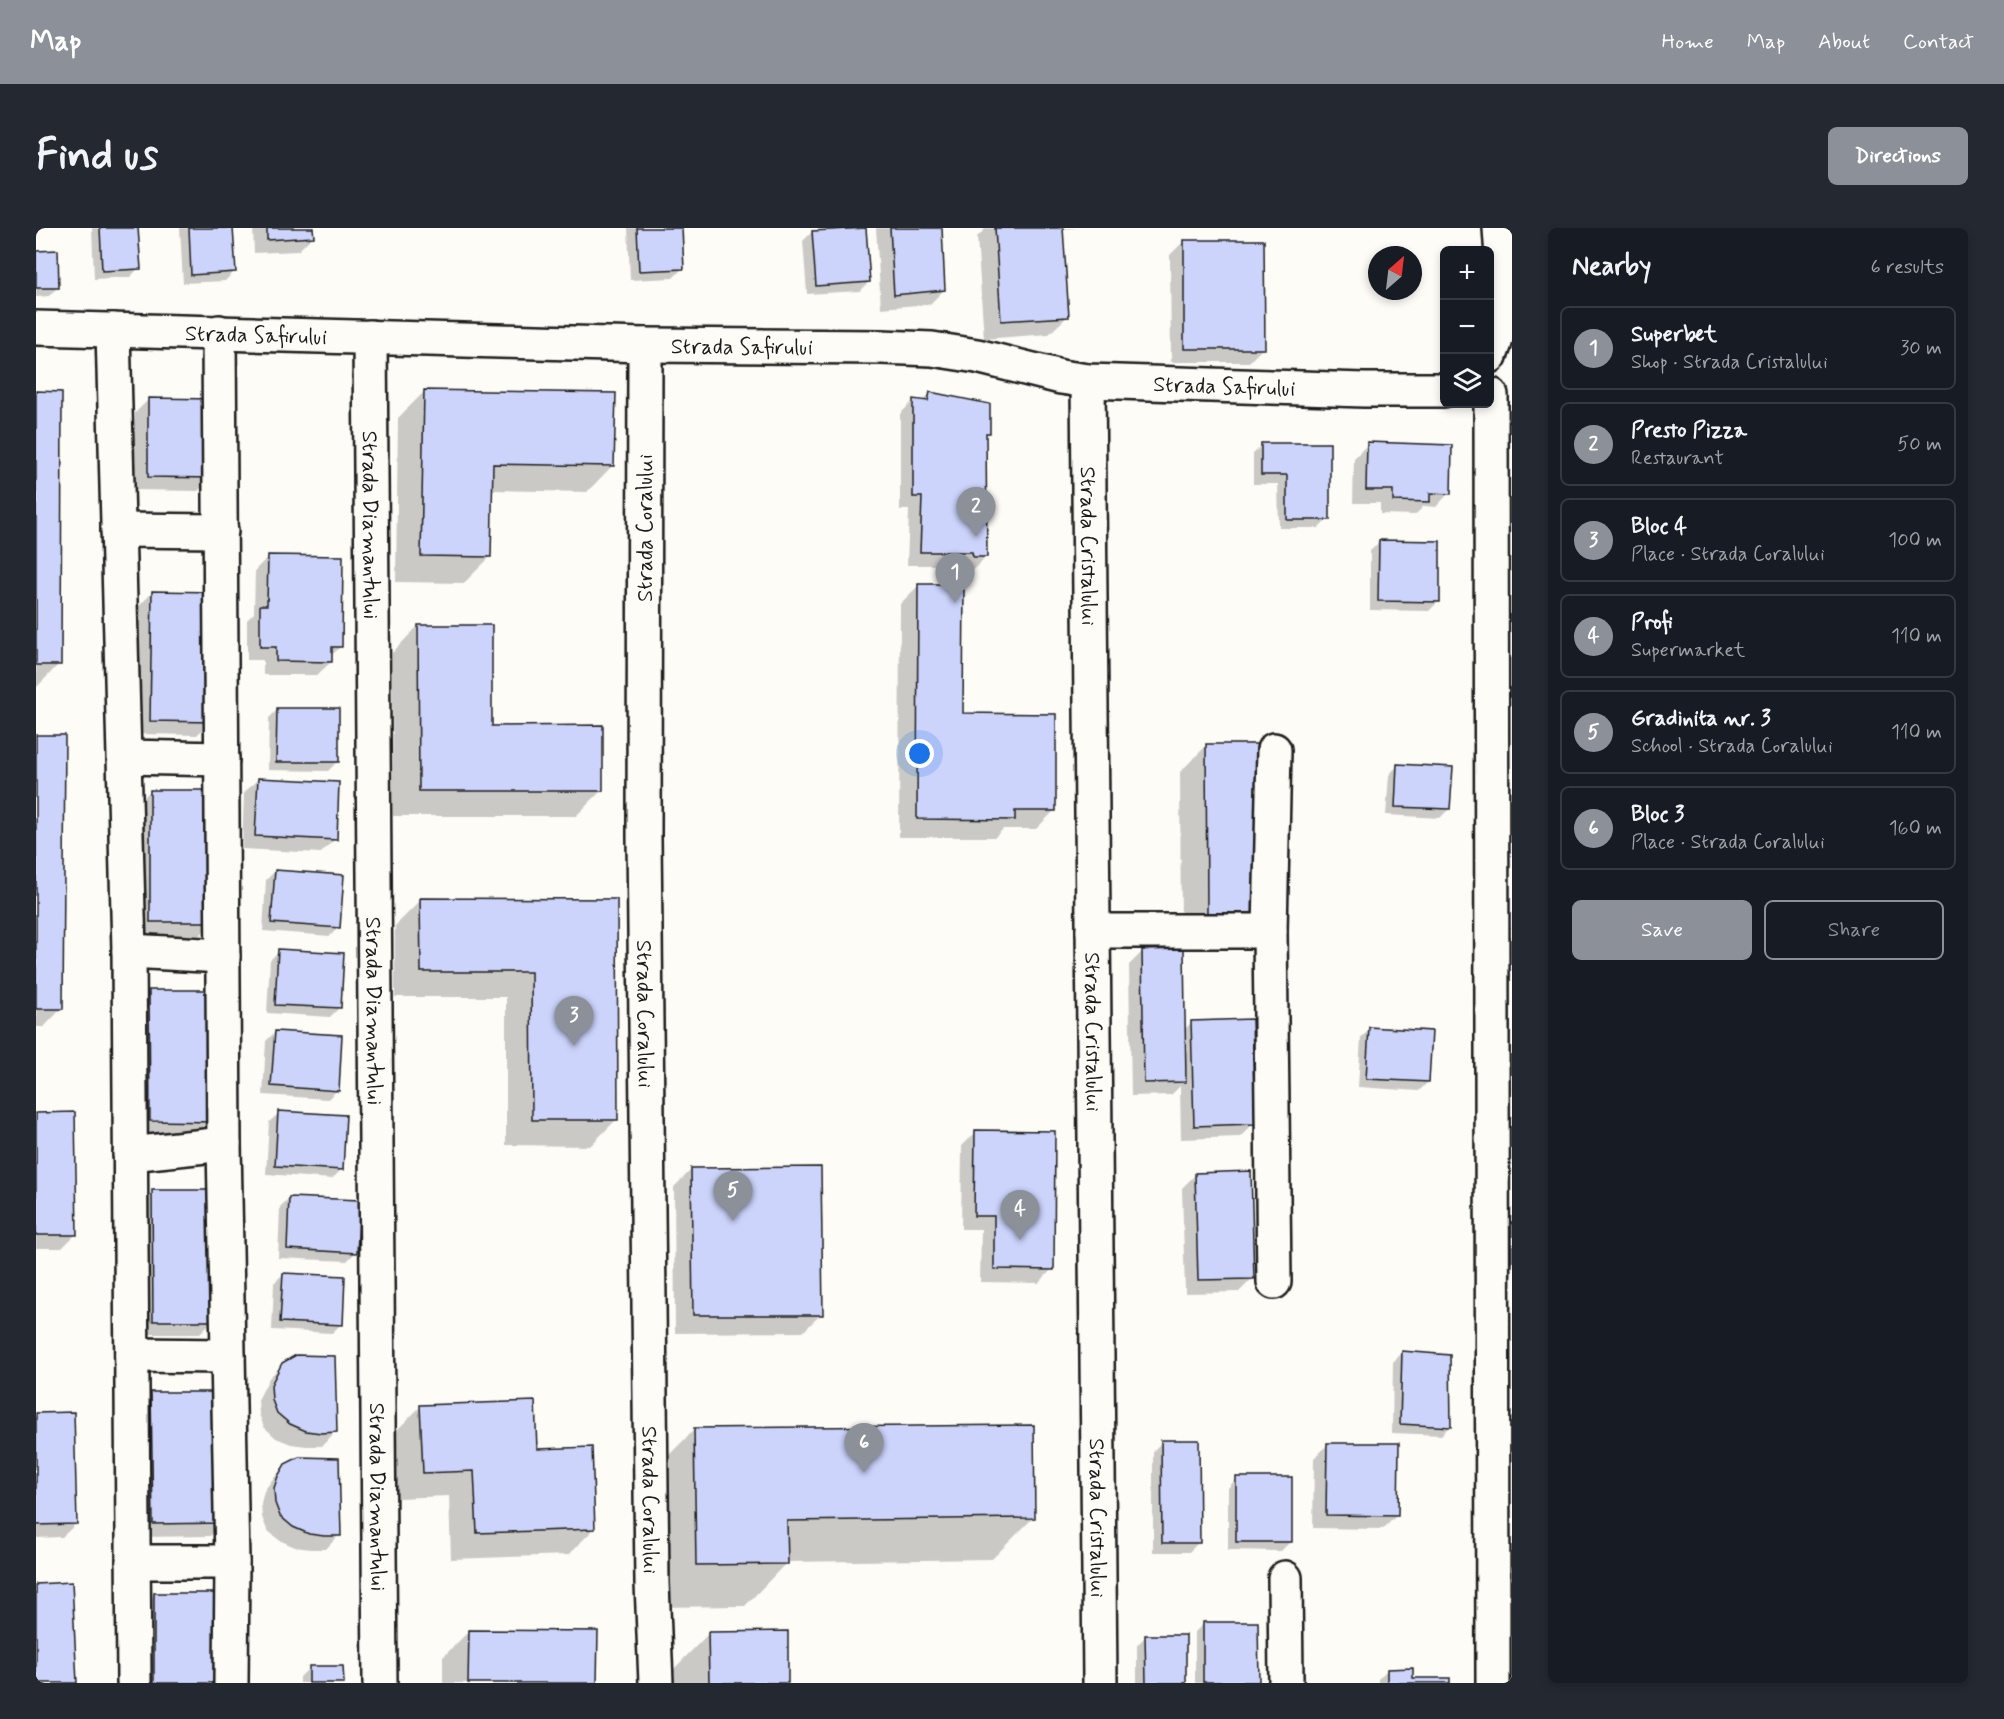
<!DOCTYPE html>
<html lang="en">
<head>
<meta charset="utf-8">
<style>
  :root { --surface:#171b24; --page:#242831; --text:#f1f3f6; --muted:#9ea1a6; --line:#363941; --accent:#8c9099 }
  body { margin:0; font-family:Mynerve,sans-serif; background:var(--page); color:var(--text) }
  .controls { position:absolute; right:18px; top:18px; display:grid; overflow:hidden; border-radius:9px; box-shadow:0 3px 9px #0003 }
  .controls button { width:54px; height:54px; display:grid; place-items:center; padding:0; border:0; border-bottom:2px solid var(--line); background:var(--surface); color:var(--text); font:30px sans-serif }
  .compass { position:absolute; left:1332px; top:18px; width:54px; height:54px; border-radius:50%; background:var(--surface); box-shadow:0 3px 9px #0003; rotate:28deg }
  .you { position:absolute; left:884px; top:526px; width:21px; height:21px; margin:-15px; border:4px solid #fff; border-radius:50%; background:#1a73e8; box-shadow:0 0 0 9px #1a73e833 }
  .badge { display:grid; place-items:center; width:39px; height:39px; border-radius:50%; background:var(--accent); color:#fff; font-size:20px; font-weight:700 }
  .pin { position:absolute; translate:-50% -50px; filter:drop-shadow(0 2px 3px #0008) }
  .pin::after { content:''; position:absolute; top:32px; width:21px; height:18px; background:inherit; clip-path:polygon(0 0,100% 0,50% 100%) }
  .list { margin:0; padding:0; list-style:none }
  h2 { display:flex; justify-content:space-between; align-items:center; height:78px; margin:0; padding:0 24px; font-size:26px }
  h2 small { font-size:20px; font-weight:400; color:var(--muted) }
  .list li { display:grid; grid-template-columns:39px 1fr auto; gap:18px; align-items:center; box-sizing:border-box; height:84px; margin:0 12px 12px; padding:0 12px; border:2px solid var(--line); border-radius:9px }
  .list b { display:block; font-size:22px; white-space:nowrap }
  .list p { margin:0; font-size:20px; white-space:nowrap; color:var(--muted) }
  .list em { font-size:20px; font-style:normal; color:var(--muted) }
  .actions { display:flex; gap:12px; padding:18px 24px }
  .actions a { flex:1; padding:14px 0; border:2px solid var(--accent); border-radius:9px; text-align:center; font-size:21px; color:var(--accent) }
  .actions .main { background:var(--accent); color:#fff }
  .icon { flex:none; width:33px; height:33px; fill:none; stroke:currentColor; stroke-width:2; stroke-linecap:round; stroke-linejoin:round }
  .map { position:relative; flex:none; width:1476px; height:1455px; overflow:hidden; border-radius:9px }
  header { display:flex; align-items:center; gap:36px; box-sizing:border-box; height:84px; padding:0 30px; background:var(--accent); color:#fff }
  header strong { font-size:28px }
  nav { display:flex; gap:33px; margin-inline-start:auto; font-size:21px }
  .intro { display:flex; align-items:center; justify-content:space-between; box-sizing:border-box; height:144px; padding:0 36px }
  h1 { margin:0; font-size:42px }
  .button { padding:15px 27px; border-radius:9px; background:var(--accent); color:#fff; font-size:21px; font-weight:700 }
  main { display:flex; gap:36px; padding:0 36px }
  aside { flex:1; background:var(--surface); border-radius:9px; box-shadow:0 3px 9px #0003 }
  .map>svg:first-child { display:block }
  .shadow { fill:#0003 }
  .building { fill:#ccd4fc; stroke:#1c1c1c; stroke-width:1.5 }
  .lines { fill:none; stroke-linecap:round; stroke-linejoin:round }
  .minor-casing { stroke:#1c1c1c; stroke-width:38 }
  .minor { stroke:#fdfcf7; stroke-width:33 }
  .labels { text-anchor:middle; stroke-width:5; stroke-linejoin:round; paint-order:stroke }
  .street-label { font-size:22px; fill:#1c1c1c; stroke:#fdfcf7 }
</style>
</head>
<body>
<header>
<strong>Map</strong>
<nav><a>Home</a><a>Map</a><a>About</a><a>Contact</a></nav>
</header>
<div class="intro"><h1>Find us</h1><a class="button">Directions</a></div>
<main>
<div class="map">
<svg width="1476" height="1455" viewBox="0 0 1476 1455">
  <rect width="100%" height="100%" fill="#fdfcf7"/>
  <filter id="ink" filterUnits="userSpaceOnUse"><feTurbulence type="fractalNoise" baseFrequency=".0167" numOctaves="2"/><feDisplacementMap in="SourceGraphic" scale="12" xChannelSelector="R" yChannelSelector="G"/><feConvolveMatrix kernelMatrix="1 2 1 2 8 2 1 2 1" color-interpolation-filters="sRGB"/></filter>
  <g filter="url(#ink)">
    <g class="shadow">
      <path d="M56,0H101L103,40L94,49L58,51Z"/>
      <path d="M144,0H196L198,44L189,53L147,55Z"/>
      <path d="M217,0H276V9L262,23L218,25Z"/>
      <path d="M592,0H645L646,41L637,50L594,52Z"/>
      <path d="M840,0H904L908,62L894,76L845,80Z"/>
      <path d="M950,0H1043L1026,1L1032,88L1013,106L948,111L941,9Z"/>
      <path d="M776,4L833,54L824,63L771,66L767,13Z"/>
      <path d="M1148,13L1227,120L1213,134H1135L1134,27Z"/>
      <path d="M0,24L22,59L13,68L0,69Z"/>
      <path d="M388,164L577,237L551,264L455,262L454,329L428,355L360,354L362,190Z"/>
      <path d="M0,165L23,436L0,460Z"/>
      <path d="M894,166L952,205L949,208L950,329L936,343H924L923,337H871L873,282H864V186L878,172L887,173Z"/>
      <path d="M113,171L176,249L162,263L99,262V185Z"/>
      <path d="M1332,216L1413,265L1400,279L1388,278L1379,287L1344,286V275H1317L1318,230Z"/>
      <path d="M1226,217L1292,291L1283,300H1243L1242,256H1217V226Z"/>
      <path d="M1343,314L1402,374L1393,383L1334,382V323Z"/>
      <path d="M232,329L304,419L295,428V434L281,447H227V432H211V392L218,385L219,342Z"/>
      <path d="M882,358L925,487L1018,583L1000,601H967L959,609H863L864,376Z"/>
      <path d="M117,364L175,493L161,507L101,506L103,378Z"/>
      <path d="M382,398L455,499L566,562L540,588H357L356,425Z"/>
      <path d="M242,481L301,534L292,543L232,542L233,490Z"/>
      <path d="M0,508L26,780L8,799H0Z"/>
      <path d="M1170,518L1229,684L1145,711L1144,544Z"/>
      <path d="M1362,537L1413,581L1404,590L1350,587L1353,547Z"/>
      <path d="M222,551L299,611L285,625L206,621L208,565Z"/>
      <path d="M114,563L178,693L164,707H101L100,577Z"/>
      <path d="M239,643L303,699L294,708L227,703L230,652Z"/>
      <path d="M385,672H579L580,892L554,918L470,917V769H359V698Z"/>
      <path d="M243,723L303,780L294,789L231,785L234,732Z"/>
      <path d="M1107,723L1148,802L1156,794L1218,895L1204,909L1145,911L1144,858L1135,867L1095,868L1093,737Z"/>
      <path d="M114,763L178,893L164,907H100V777Z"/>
      <path d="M1334,801L1392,854L1383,863L1322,859L1325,810Z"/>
      <path d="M239,804L301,862L292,871L227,867L230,813Z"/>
      <path d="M243,885L305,942L296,951L230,946L233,894Z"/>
      <path d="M0,886L40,1006L26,1020H0Z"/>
      <path d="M940,904L1016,1041L1003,1055L944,1054L945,1001H925L926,918Z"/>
      <path d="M656,941L785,1086L767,1104L639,1105L638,959Z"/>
      <path d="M1160,946L1217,1050L1203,1064L1149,1065L1146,960Z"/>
      <path d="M117,964L176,1093L163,1106H103V978Z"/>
      <path d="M253,970L320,1024L311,1033L242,1030L244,979Z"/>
      <path d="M1474,996H1476V1047H1465V1005Z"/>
      <path d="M247,1046L305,1096L296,1105L236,1102L238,1055Z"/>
      <path d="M1366,1125L1414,1198L1405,1207L1356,1205L1357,1134Z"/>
      <path d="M247,1136L299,1204L286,1218H270L255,1216L240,1210L228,1199L223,1186L222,1172L233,1150Z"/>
      <path d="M116,1166L188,1294L174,1308L104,1309L102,1179Z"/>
      <path d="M385,1178L558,1301L532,1327L415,1331L413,1268L361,1270L359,1204Z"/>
      <path d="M0,1186L40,1296L26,1309L0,1310Z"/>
      <path d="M658,1202L998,1289L956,1331L751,1334L709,1378L618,1379L616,1244Z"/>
      <path d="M1126,1214L1162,1315L1153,1324H1117V1223Z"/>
      <path d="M1292,1216L1361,1287L1347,1301L1277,1300L1278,1230Z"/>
      <path d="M250,1238L303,1307L290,1321H274L259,1319L243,1312L231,1302L226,1289L225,1275L228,1263L236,1252Z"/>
      <path d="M1201,1250L1254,1314L1245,1323L1192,1322V1260Z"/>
      <path d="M119,1366L184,1455H105V1380Z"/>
      <path d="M1168,1395L1221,1453L1219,1455H1159V1404Z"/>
      <path d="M433,1403L560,1455H407V1429Z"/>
      <path d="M673,1405L750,1455H631V1448Z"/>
      <path d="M1110,1408L1148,1455H1101V1417Z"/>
      <path d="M273,1440L306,1455H264V1449Z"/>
      <path d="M1351,1442L1376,1451L1413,1455H1342V1451Z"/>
    </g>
    <g class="building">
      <path d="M64,0H102L105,41L66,43Z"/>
      <path d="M153,0H197L200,44L155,47Z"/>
      <path d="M231,0H277L278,9L231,12Z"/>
      <path d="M601,0H646L648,41L603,43Z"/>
      <path d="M830,0L834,54L780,58L776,3Z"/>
      <path d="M854,0H906L909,62L858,67Z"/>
      <path d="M959,0H1027L1033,89L965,93Z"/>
      <path d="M1148,12H1228L1229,121H1148Z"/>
      <path d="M22,22L23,60H0V23Z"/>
      <path d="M388,162L580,165L578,238L457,236L455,329L385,328Z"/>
      <path d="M0,163L26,164L25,437H0Z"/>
      <path d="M894,164L954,176V205H950L951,329H937L936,324H884L886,269H877V171L892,173Z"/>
      <path d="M112,170L178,171L177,250L112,249Z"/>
      <path d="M1331,214L1416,217L1415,266L1394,265V274L1357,273V262H1330Z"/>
      <path d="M1225,215H1294V292H1251V247H1225Z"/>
      <path d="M1343,312L1404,313V374L1342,373Z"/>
      <path d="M232,327L307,328L306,419H296V434L240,433V419H224V377H231Z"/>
      <path d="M882,356H928L927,485L1020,486V583H979V592L881,591Z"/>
      <path d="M116,363L179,364L177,494L114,493Z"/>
      <path d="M382,397H456V498L567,497V563H383Z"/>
      <path d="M241,480H303V534H240Z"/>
      <path d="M0,507H29L27,781H0Z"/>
      <path d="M1170,516H1230L1231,685H1171Z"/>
      <path d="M1361,536L1417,539L1414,581L1359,579Z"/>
      <path d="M222,550L303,554L301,612L219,608Z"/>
      <rect x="114" y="562" width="65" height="132"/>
      <path d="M239,642L308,647L304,700L235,695Z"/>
      <path d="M384,670L581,671L582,892H496L495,744H385Z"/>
      <path d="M242,721L308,725L305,780L239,777Z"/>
      <path d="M1148,721L1150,854L1108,855L1106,722Z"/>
      <path d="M113,762H179L180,894L114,893Z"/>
      <path d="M1216,791L1219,896L1158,898L1155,793Z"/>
      <path d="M1333,799L1396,803L1393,854L1330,851Z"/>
      <path d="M239,803L306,807L303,863L235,858Z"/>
      <path d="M242,883L310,887L307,942L239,938Z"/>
      <path d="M39,884L41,1007H0V885Z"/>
      <path d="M939,902L1019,903L1018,1042L958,1041V988H938Z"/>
      <path d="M785,939L787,1087H657L655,940Z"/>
      <path d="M1215,943L1218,1051L1162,1052L1159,945Z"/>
      <path d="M116,962H178V1093H117Z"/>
      <path d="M253,969L324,972L321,1025L251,1021Z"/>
      <path d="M1474,994H1476V1038H1473Z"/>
      <path d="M247,1045L309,1048L307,1097L244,1094Z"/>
      <path d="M1366,1123L1414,1127L1415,1199L1364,1196Z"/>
      <path d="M260,1127L299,1128L301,1204L285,1205L270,1203L254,1196L241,1185L236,1172L235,1157L246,1135Z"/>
      <path d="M115,1164H187L189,1295L117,1296Z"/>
      <path d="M499,1173L501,1221L556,1219L559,1301L441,1305L438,1243L387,1245L384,1177Z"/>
      <path d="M38,1184L41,1296L0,1297V1185Z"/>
      <path d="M998,1197L999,1290L751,1293L752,1336L660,1337L658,1200Z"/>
      <path d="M1125,1212H1163L1164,1315H1126Z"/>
      <path d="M1291,1215H1363L1362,1288L1290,1287Z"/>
      <path d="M263,1229L303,1230L305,1308H288L273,1306L257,1299L244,1288L239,1275L238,1260L242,1248L249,1236Z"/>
      <rect x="1200" y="1249" width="56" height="65"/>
      <path d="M36,1354L41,1455H0V1356Z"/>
      <path d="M118,1365H186L185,1455H118Z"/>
      <path d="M1167,1394H1222L1223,1454H1167Z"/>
      <path d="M433,1402L562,1403L561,1455H432Z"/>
      <path d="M752,1403V1455H673L672,1404Z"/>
      <path d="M1109,1407H1150V1455H1110Z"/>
      <path d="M273,1438H307L308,1455H273Z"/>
      <path d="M1377,1440V1450H1414V1455H1351V1441Z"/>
    </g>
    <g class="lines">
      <g class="minor-casing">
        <g id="minor">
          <path id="s1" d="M0,100L609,117L845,119L896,121L941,128L1025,149L1052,153L1328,162H1408"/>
          <path d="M77,102L93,723L98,1455"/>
          <path d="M183,104L188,916L196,1334L195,1455"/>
          <path id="s2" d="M334,109L344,1455"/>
          <path id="s3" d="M609,117L608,609L616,1355L620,1455"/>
          <path d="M1454,128C1472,86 1467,44 1464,0"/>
          <path id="s4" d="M1052,153L1064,1455"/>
          <path d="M1455,167L1457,1455"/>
          <path d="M82,302L185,303"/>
          <path d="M89,529L186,531"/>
          <path d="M1057,703H1234"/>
          <path d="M93,723L187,728"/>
          <path d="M94,926L188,916"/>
          <path d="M1238,1054L1234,703L1238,522"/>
          <path d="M96,1127L192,1128"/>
          <path d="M97,1334H196"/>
          <path d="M1249,1350L1250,1455"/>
        </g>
      </g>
      <use href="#minor" class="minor"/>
    </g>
  </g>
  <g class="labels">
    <g class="street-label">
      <text dy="8" stroke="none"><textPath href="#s1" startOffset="220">Strada Safirului</textPath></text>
      <text dy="8" stroke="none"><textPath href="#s1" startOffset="706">Strada Safirului</textPath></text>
      <text dy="8" stroke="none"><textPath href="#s1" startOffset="1192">Strada Safirului</textPath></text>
      <text dy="8" stroke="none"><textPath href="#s2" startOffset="188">Strada Diamantului</textPath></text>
      <text transform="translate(608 300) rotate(-90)" y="8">Strada Coralului</text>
      <text dy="8" stroke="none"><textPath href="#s4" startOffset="165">Strada Cristalului</textPath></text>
      <text dy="8" stroke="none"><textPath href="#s2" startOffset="674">Strada Diamantului</textPath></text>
      <text dy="8" stroke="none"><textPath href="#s3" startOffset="669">Strada Coralului</textPath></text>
      <text dy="8" stroke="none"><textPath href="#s4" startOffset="651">Strada Cristalului</textPath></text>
      <text dy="8" stroke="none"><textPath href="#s2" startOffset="1160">Strada Diamantului</textPath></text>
      <text dy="8" stroke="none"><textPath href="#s3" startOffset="1155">Strada Coralului</textPath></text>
      <text dy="8" stroke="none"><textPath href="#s4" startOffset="1137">Strada Cristalului</textPath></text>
    </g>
  </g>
</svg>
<div class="controls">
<button>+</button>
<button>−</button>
<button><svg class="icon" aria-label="layers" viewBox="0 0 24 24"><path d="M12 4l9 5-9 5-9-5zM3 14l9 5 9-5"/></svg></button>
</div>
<svg class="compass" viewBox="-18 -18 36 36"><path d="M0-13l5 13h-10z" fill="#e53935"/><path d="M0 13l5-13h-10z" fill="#9ea1a6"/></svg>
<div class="you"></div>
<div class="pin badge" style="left:919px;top:375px">1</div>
<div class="pin badge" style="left:940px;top:309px">2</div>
<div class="pin badge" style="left:538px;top:818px">3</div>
<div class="pin badge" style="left:984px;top:1012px">4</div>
<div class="pin badge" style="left:697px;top:993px">5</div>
<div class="pin badge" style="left:828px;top:1245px">6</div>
</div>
<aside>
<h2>Nearby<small>6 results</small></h2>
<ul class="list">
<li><span class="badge">1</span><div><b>Superbet</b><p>Shop · Strada Cristalului</p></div><em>30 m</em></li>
<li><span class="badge">2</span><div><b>Presto Pizza</b><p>Restaurant</p></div><em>50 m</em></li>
<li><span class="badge">3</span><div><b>Bloc 4</b><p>Place · Strada Coralului</p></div><em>100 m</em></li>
<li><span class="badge">4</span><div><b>Profi</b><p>Supermarket</p></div><em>110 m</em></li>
<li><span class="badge">5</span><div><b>Gradinita nr. 3</b><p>School · Strada Coralului</p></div><em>110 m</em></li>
<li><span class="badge">6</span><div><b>Bloc 3</b><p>Place · Strada Coralului</p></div><em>160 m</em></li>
</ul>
<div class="actions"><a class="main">Save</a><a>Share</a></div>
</aside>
</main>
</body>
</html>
